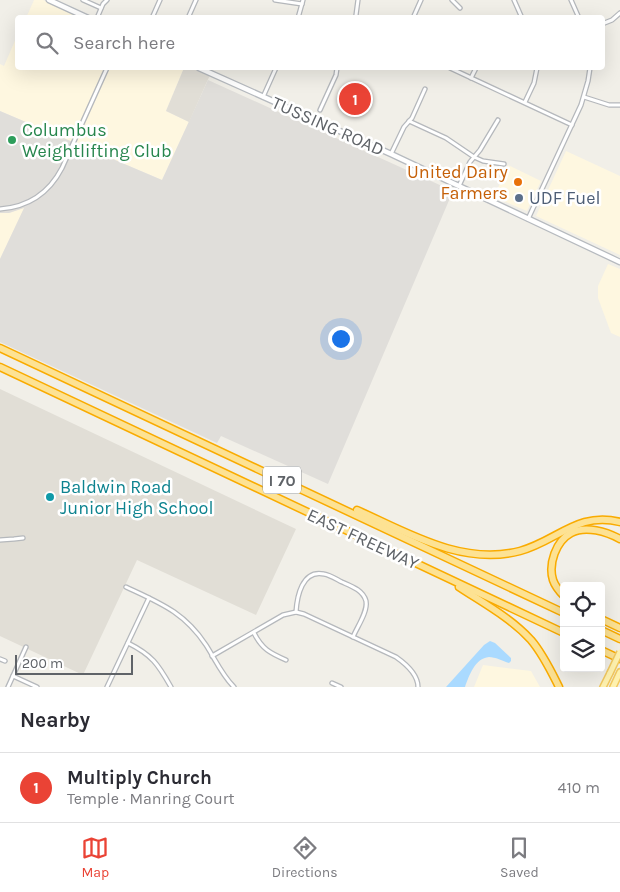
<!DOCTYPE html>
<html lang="en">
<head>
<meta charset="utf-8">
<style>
  :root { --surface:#fff; --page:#f2f2f3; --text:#2b2b33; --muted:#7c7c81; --line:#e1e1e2; --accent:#ea4335 }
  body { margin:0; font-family:Karla,sans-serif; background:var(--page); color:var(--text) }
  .controls { position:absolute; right:15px; bottom:15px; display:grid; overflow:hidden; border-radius:5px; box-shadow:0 5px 20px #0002 }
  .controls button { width:45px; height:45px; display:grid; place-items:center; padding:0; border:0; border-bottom:1px solid var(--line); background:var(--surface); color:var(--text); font:25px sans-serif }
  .scale { position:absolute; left:15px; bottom:12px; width:118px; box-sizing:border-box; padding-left:5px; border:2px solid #5f6368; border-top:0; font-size:14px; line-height:18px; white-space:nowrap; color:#5f6368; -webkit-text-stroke:4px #fff; paint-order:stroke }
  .you { position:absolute; left:340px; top:338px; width:18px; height:18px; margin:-12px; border:4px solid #fff; border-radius:50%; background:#1a73e8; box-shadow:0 0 0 8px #1a73e833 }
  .badge { display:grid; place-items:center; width:32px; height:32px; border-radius:50%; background:var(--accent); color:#fff; font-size:16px; font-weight:700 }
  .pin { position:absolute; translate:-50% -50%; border:2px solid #fff; box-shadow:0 1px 5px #0006 }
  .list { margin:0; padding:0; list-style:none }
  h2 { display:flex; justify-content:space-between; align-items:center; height:65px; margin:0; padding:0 20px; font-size:21px }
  h2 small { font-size:16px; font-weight:400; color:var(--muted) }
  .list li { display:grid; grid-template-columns:32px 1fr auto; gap:15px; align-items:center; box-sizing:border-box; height:70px; padding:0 20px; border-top:1px solid var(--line) }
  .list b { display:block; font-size:19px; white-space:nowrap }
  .list p { margin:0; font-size:16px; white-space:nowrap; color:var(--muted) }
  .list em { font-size:16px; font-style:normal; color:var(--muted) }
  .icon { flex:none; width:28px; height:28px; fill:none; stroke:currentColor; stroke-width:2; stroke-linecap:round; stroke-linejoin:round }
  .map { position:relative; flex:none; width:620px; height:687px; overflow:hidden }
  .search { position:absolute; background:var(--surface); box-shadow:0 5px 20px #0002; left:15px; right:15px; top:15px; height:55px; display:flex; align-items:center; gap:12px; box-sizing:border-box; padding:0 18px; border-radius:5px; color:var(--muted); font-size:19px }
  .sheet { height:135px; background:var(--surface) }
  nav { display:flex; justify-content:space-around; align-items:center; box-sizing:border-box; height:70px; border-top:1px solid var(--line); background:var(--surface); font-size:14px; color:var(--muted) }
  nav a { display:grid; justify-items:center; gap:2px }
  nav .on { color:var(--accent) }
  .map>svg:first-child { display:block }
  .commercial { fill:#fef7e0 }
  .industrial { fill:#e0deda }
  .education { fill:#e1ded6 }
  .water { fill:#aadaff }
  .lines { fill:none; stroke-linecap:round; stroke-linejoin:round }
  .minor-casing { stroke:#b5b8bc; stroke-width:5.5 }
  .secondary-casing { stroke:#b6babf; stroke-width:7 }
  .primary-casing { stroke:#f2c960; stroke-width:8 }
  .motorway-casing { stroke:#f9ab00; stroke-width:9 }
  .minor { stroke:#fff; stroke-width:3 }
  .secondary { stroke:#fff; stroke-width:4.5 }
  .primary { stroke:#fff2af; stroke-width:5 }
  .motorway { stroke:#fde293; stroke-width:6 }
  .primary-bridge-casing { stroke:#f2c960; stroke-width:8; stroke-linecap:butt }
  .primary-bridge { stroke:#fff2af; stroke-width:5 }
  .leisure-dot { fill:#2e9e5b; stroke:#fff; stroke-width:2 }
  .food-dot { fill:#e8710a; stroke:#fff; stroke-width:2 }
  .service-dot { fill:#5c6f8a; stroke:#fff; stroke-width:2 }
  .culture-dot { fill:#0f9aa8; stroke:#fff; stroke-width:2 }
  .labels { text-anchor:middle; stroke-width:5; stroke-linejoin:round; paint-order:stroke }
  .shield { fill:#fff; stroke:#8f9295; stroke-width:1 }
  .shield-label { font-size:16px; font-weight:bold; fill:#5f6368 }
  .street-label { font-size:18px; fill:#5f6368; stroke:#fff }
  .leisure-label { font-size:18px; fill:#27864d; stroke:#fff; text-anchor:start }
  .food-label { font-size:18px; fill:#c56008; stroke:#fff; text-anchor:end }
  .service-label { font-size:18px; fill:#4e5e75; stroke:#fff; text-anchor:start }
  .culture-label { font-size:18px; fill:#0d838f; stroke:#fff; text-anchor:start }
</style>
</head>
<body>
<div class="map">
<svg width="620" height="687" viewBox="0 0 620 687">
  <rect width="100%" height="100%" fill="#f1efe8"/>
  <g class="commercial">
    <path d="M34,0H43L82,17L26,18Z"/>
    <path d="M17,36L18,68H184L166,111L189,122L162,180L0,111V64L4,66Z"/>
    <path d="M566,151L620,176V255L536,216Z"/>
    <path d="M508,165L541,181L527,211L494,197Z"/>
    <path d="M25,207L0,259V213H9Z"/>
    <path d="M608,264L620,269V337L611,333L598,298V286Z"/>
    <path d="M483,665L531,671L540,687H474Z"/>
  </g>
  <path class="industrial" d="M208,80L453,191L328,484L221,436L217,443L0,342V259L24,208L9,213H0V111L162,180Z"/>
  <g class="education">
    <path d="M184,68H194L210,75L189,122L166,111Z"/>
    <path d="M0,389L296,529L256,615L137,560L83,675L0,636Z"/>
  </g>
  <path class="water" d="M490,641L495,643L511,658V661L509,663C503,661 495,657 489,657C475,658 469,676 465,687H446L484,645Z"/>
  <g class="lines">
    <g class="minor-casing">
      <g id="minor">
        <path d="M83,0L101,8"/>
        <path d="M275,0L302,4"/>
        <path d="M452,0L460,8"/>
        <path d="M514,0L522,18"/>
        <path d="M571,0L579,18"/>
        <path d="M356,15L358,0"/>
        <path d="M97,18L103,4L107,0"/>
        <path d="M152,18L160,0"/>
        <path d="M188,18L196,0"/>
        <path d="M298,18L303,0"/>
        <path d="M413,18L421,0"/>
        <path d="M602,24L612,20L620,13"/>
        <path d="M450,68L572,125"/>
        <path d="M471,78L476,68"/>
        <path d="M263,97L276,68"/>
        <path d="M584,97L609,105H620"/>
        <path d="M525,102L534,83L537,68"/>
        <path d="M320,110L336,75L337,68"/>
        <path d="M409,121L446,138L474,157L483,161L504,164"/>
        <path d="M391,154L404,127L412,118L425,89"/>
        <path d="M459,186L470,162L480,150L498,120"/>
        <path d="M0,209C28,207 49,193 62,168L107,68"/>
        <path d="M528,219L581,105L588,81L590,68"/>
        <path d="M0,540L14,539L23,538"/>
        <path d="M126,587C160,603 184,612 206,645C215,659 222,675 234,687"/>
        <path d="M296,612C297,597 302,569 324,574C330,575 336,579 342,582C351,586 363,590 366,601C368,612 357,627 353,637"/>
        <path d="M254,633C262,649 270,653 286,660"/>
        <path d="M128,643C152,655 158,664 171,687"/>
        <path d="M212,656L283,615L296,612L304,614L396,657C406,664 418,674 418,687"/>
        <path d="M0,659L5,661"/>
        <path d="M13,676L37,687"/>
        <path d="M332,683L341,687"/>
        <path d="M8,687L26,647"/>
        <path d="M107,687L149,598"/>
      </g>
    </g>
    <g class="secondary-casing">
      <g id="secondary">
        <path d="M49,0L88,18"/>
        <path d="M199,68L391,154L620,262"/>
      </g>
    </g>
    <g class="primary-casing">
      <g id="primary">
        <path d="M603,687L610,673"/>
        <path d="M613,687L620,672"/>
      </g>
    </g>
    <g class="motorway-casing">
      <g id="motorway">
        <path d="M0,348L564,613"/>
        <path d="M0,367L564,633"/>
        <path d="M357,510C408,533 462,566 520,551C557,541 578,511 620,522"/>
        <path d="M459,587C483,603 511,618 531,640C543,654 551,671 559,687"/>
        <path d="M564,596C560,592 555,586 553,580C548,564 556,541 571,533C586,525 607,532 620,539"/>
        <path d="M601,619L620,628"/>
        <path d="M601,630L620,639"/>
        <path d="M601,650L620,659"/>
      </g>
    </g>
    <use href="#minor" class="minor"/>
    <use href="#secondary" class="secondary"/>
    <use href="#primary" class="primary"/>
    <use href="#motorway" class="motorway"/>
    <g class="primary-bridge-casing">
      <path id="primary-bridge" d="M610,673L620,652"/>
    </g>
    <use href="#primary-bridge" class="primary-bridge"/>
  </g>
  <circle class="leisure-dot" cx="12" cy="140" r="5"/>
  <circle class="food-dot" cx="518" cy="182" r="5"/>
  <circle class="service-dot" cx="519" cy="198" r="5"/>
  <circle class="culture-dot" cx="50" cy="497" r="5"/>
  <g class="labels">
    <rect class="shield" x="263" y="466.5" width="38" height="27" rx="4"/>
    <g class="shield-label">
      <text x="282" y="486">I 70</text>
    </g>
    <g class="street-label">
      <text transform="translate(328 126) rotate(24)" y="6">TUSSING ROAD</text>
      <text transform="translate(363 539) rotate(25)" y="6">EAST FREEWAY</text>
    </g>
    <g class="leisure-label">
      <text x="22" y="136">Columbus<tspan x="22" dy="21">Weightlifting Club</tspan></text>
    </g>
    <g class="food-label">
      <text x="508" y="178">United Dairy<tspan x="508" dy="21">Farmers</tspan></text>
    </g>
    <g class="service-label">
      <text x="529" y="204">UDF Fuel</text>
    </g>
    <g class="culture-label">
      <text x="60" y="493">Baldwin Road<tspan x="60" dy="21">Junior High School</tspan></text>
    </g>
  </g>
</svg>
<div class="controls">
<button><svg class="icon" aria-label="locate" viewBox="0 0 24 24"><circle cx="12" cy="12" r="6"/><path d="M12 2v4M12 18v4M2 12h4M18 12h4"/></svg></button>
<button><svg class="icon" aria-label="layers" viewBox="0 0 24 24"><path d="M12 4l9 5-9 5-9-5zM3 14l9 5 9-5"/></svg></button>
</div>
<div class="scale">200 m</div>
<div class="you"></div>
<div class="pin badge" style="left:355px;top:99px">1</div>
<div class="search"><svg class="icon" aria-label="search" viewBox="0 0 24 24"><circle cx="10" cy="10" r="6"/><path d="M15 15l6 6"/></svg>Search here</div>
</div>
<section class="sheet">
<h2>Nearby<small></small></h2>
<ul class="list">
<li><span class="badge">1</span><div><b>Multiply Church</b><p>Temple · Manring Court</p></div><em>410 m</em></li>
</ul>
</section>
<nav>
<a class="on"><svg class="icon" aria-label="map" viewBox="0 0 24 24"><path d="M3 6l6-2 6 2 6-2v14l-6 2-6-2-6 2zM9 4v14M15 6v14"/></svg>Map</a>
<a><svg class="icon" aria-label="directions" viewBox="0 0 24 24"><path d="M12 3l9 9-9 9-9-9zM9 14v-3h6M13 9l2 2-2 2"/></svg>Directions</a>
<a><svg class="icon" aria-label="saved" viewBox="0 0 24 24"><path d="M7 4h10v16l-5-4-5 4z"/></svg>Saved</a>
</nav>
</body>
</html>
